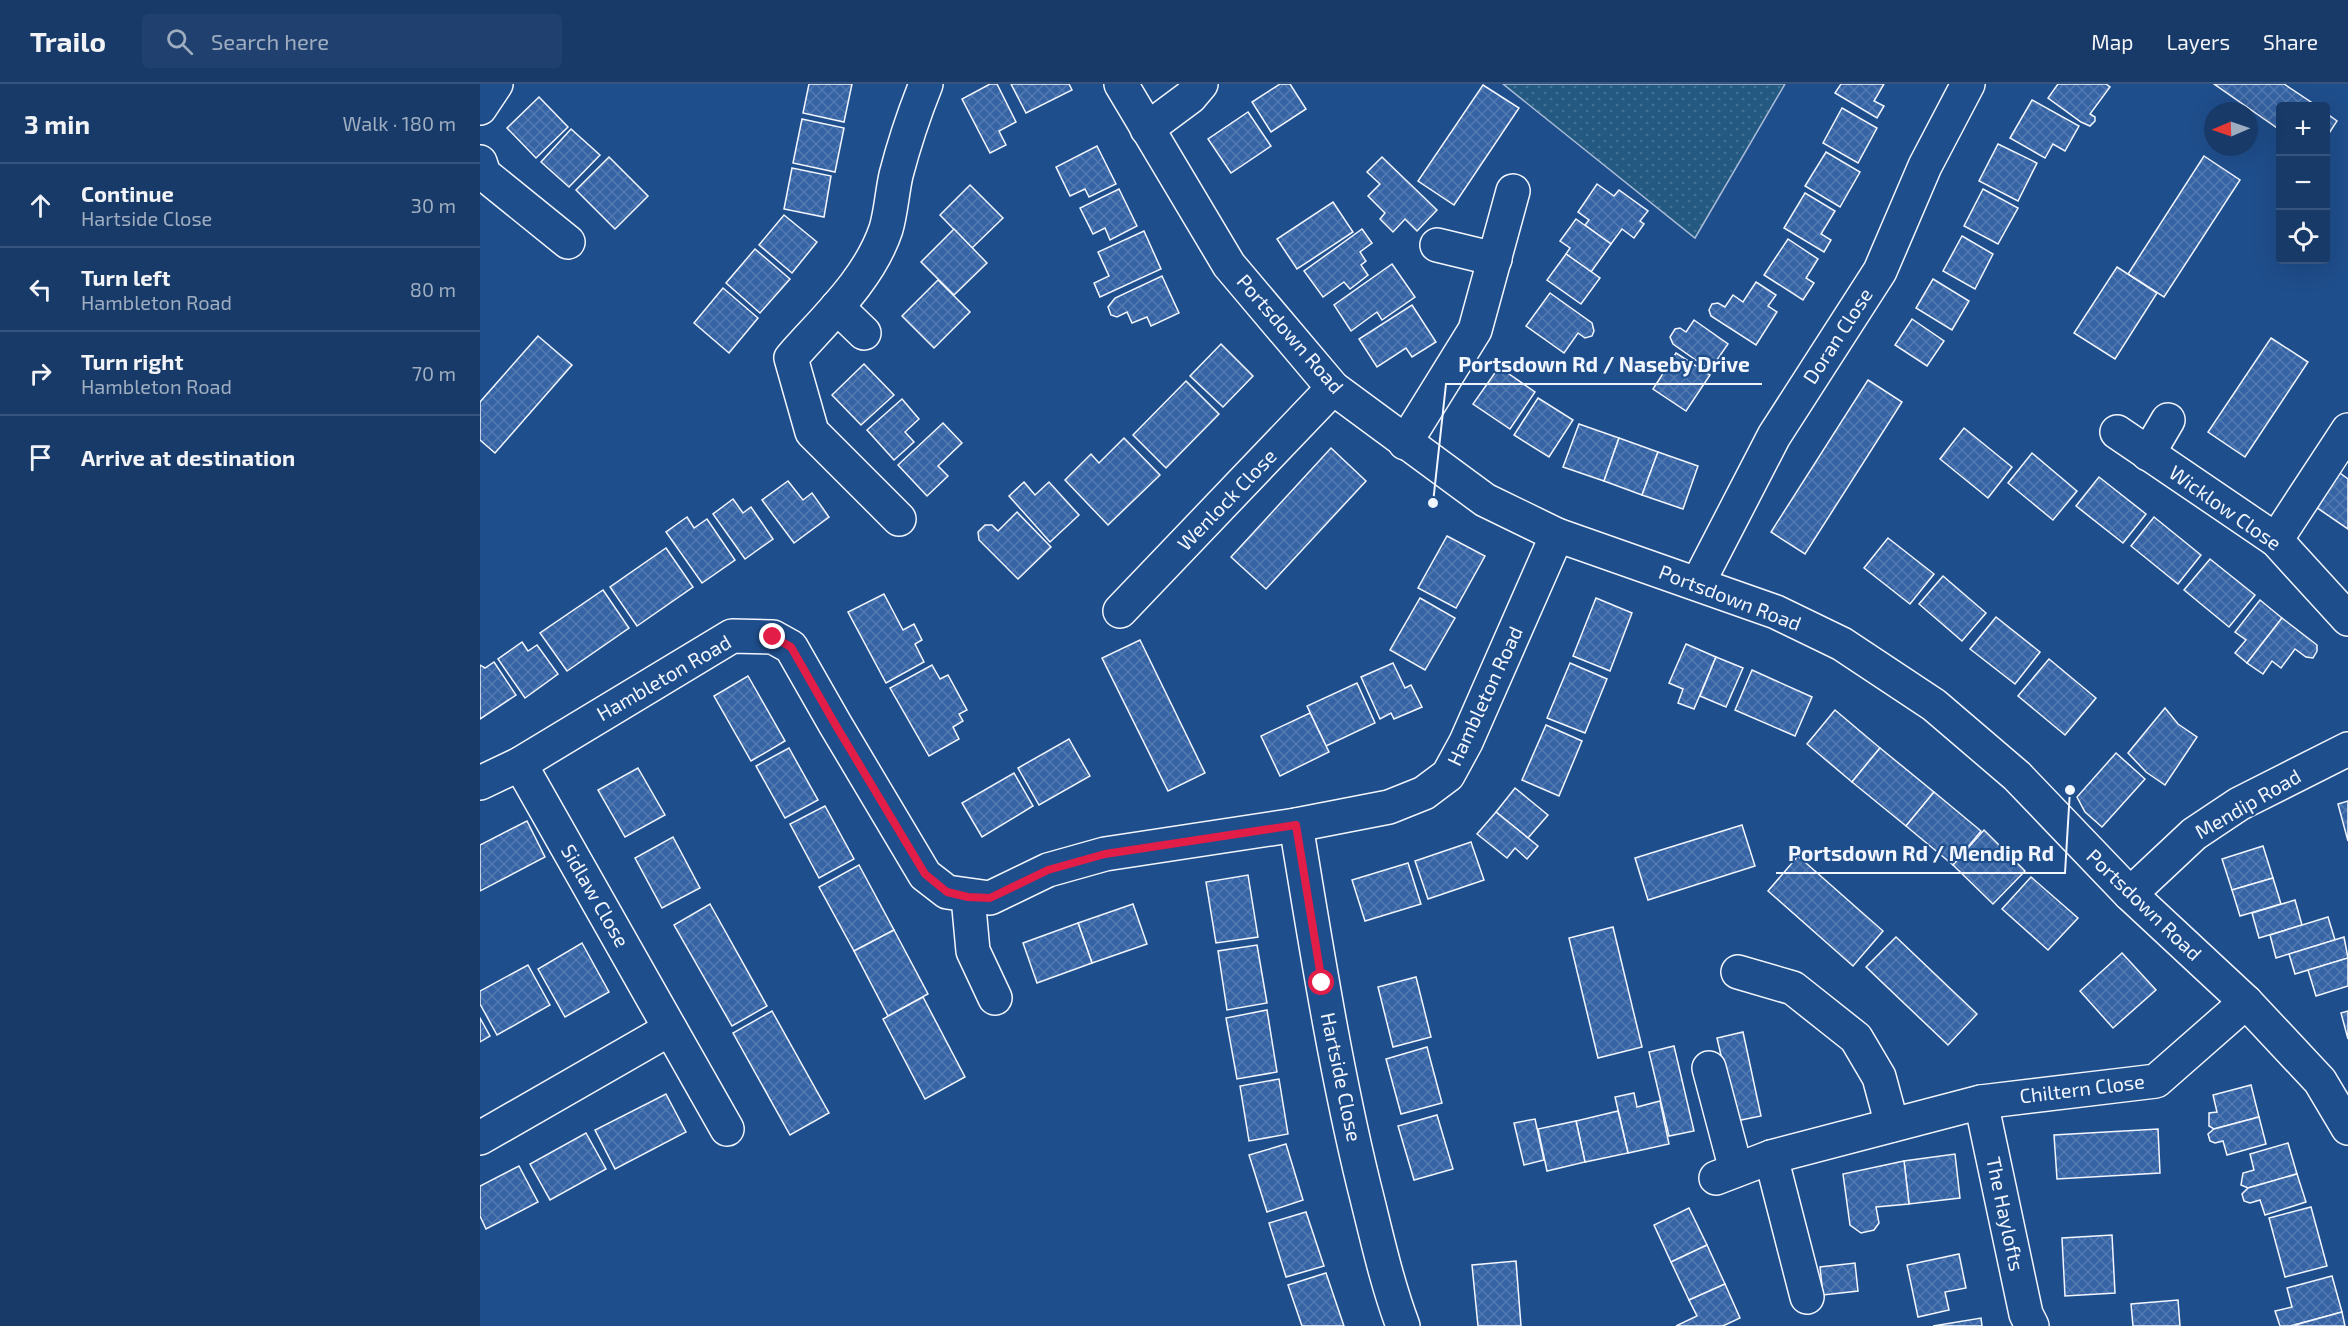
<!DOCTYPE html>
<html lang="en">
<head>
<meta charset="utf-8">
<style>
  :root { --surface:#173a69; --page:#20416f; --text:#f1f3f6; --muted:#9eadc0; --line:#36547d }
  body { margin:0; font-family:"Exo 2",sans-serif; background:var(--page); color:var(--text) }
  .controls { position:absolute; right:18px; top:18px; display:grid; overflow:hidden; border-radius:6px; box-shadow:0 6px 24px #0002 }
  .controls button { width:54px; height:54px; display:grid; place-items:center; padding:0; border:0; border-bottom:2px solid var(--line); background:var(--surface); color:var(--text); font:30px sans-serif }
  .compass { position:absolute; left:1724px; top:18px; width:54px; height:54px; border-radius:50%; background:var(--surface); box-shadow:0 6px 24px #0002; rotate:268deg }
  .stop { position:absolute; width:18px; height:18px; margin:-14px; border:4px solid #e11d48; border-radius:50%; background:#fff }
  .stop.end { background:#e11d48; border-color:#fff; box-shadow:0 2px 6px #0008 }
  .list { margin:0; padding:0; list-style:none }
  h2 { display:flex; justify-content:space-between; align-items:center; height:78px; margin:0; padding:0 24px; font-size:26px }
  h2 small { font-size:20px; font-weight:400; color:var(--muted) }
  .list li { display:grid; grid-template-columns:39px 1fr auto; gap:18px; align-items:center; box-sizing:border-box; height:84px; padding:0 24px; border-top:2px solid var(--line) }
  .list b { display:block; font-size:22px; white-space:nowrap }
  .list p { margin:0; font-size:20px; white-space:nowrap; color:var(--muted) }
  .list em { font-size:20px; font-style:normal; color:var(--muted) }
  .icon { flex:none; width:33px; height:33px; fill:none; stroke:currentColor; stroke-width:2; stroke-linecap:round; stroke-linejoin:round }
  .map { position:relative; flex:none; width:1868px; height:1242px; overflow:hidden }
  header { display:flex; align-items:center; gap:36px; box-sizing:border-box; height:84px; padding:0 30px; background:var(--surface); border-bottom:2px solid var(--line) }
  header strong { font-size:28px }
  nav { display:flex; gap:33px; margin-inline-start:auto; font-size:21px }
  .search { width:420px; height:54px; background:var(--page); display:flex; align-items:center; gap:15px; box-sizing:border-box; padding:0 21px; border-radius:6px; color:var(--muted); font-size:22px }
  main { display:flex }
  aside { flex:1; background:var(--surface) }
  .map>svg:first-child { display:block }
  .grass { fill:url(#grass-dots); stroke:#a8bbd7; stroke-width:1.5 }
  .building { fill:url(#building-cross-hatch); stroke:#f2f6ff; stroke-width:1.5 }
  .lines { fill:none; stroke-linecap:round; stroke-linejoin:round }
  .minor-casing { stroke:#f2f6ff; stroke-width:36 }
  .minor { stroke:#1f4e8c; stroke-width:33 }
  .route { stroke:#e11d48; stroke-width:8 }
  .labels { text-anchor:middle; stroke-width:4.5; stroke-linejoin:round; paint-order:stroke }
  .street-label { font-size:20px; fill:#f2f6ff; stroke:#1f4e8c }
  .leader { fill:none; stroke:#f2f6ff; stroke-width:2 }
  .callout-dot { fill:#f2f6ff; stroke:#1f4e8c; stroke-width:2 }
  .callout-label { font-size:21px; text-anchor:middle; font-weight:bold; fill:#f2f6ff; stroke:#1f4e8c; stroke-width:4.5; stroke-linejoin:round; paint-order:stroke }
</style>
</head>
<body>
<header>
<strong>Trailo</strong>
<div class="search"><svg class="icon" aria-label="search" viewBox="0 0 24 24"><circle cx="10" cy="10" r="6"/><path d="M15 15l6 6"/></svg>Search here</div>
<nav><a>Map</a><a>Layers</a><a>Share</a></nav>
</header>
<main>
<aside>
<h2>3 min<small>Walk · 180 m</small></h2>
<ul class="list">
<li><svg class="icon" aria-label="ahead" viewBox="0 0 24 24"><path d="M12 20V5M6 11l6-6 6 6"/></svg><div><b>Continue</b><p>Hartside Close</p></div><em>30 m</em></li>
<li><svg class="icon" aria-label="left" viewBox="0 0 24 24"><path d="M17 20v-9H6M10 6l-5 5 5 5"/></svg><div><b>Turn left</b><p>Hambleton Road</p></div><em>80 m</em></li>
<li><svg class="icon" aria-label="right" viewBox="0 0 24 24"><path d="M7 20v-9h11M14 6l5 5-5 5"/></svg><div><b>Turn right</b><p>Hambleton Road</p></div><em>70 m</em></li>
<li><svg class="icon" aria-label="arrive" viewBox="0 0 24 24"><path d="M6 21V4h12l-3 4 3 4H6"/></svg><div><b>Arrive at destination</b></div></li>
</ul>
</aside>
<div class="map">
<svg width="1868" height="1242" viewBox="0 0 1868 1242">
  <defs>
    <pattern id="grass-dots" width="8" height="8" patternUnits="userSpaceOnUse" patternTransform="scale(1.5)"><rect width="8" height="8" fill="#245a82"/><path d="M2 2h.1M6 6h.1" fill="none" stroke="#447295" stroke-width="1.8" stroke-linecap="round"/></pattern>
    <pattern id="building-cross-hatch" width="8" height="8" patternUnits="userSpaceOnUse" patternTransform="scale(1.5)"><rect width="8" height="8" fill="#3563a3"/><path d="M0 0l8 8M0 8l8-8" fill="none" stroke="#537ab1"/></pattern>
  </defs>
  <rect width="100%" height="100%" fill="#1f4e8c"/>
  <path class="grass" d="M1023,0H1305L1215,154Z"/>
  <g class="building">
    <path d="M329,0H372L364,38L323,29Z"/>
    <path d="M510,0H517L536,38L519,47L526,61L510,69L482,15Z"/>
    <path d="M531,0H589L592,6L546,29Z"/>
    <path d="M800,0H810L826,25L791,48L772,18Z"/>
    <path d="M1361,0H1404L1394,17L1404,22L1397,34L1355,9Z"/>
    <path d="M1578,0H1626L1630,3L1610,30L1615,33V37L1610,42L1601,38L1568,14Z"/>
    <path d="M1734,0H1804L1837,22H1800V46Z"/>
    <path d="M1003,1L1039,24L974,121L938,97Z"/>
    <path d="M59,13L88,43L56,74L27,44Z"/>
    <path d="M1552,16L1599,42L1585,67L1573,60L1565,74L1530,54Z"/>
    <path d="M1362,24L1397,44L1378,79L1343,59Z"/>
    <path d="M768,28L791,62L751,89L728,55Z"/>
    <path d="M1846,29L1857,37L1846,54Z"/>
    <path d="M322,35L364,44L355,88L313,79Z"/>
    <path d="M91,45L120,71L89,103L61,78Z"/>
    <path d="M1518,60L1557,79L1538,117L1499,97Z"/>
    <path d="M617,62L636,100L609,113L605,105L590,112L576,83Z"/>
    <path d="M1346,68L1380,88L1360,123L1325,102Z"/>
    <path d="M1724,72L1760,96L1684,213L1648,190Z"/>
    <path d="M129,73L168,112L135,145L96,106Z"/>
    <path d="M902,73L957,126L937,147L925,135L913,148L900,135L905,129L888,112L900,100L887,88Z"/>
    <path d="M312,84L351,92L344,133L304,125Z"/>
    <path d="M1117,100L1134,112L1139,106L1168,127L1160,137L1164,140L1154,154L1142,145L1131,160L1105,141L1109,136L1098,128Z"/>
    <path d="M490,101L523,134L492,164L460,131Z"/>
    <path d="M639,105L657,142L630,156L625,144L613,150L600,124Z"/>
    <path d="M1503,105L1538,124L1518,160L1484,142Z"/>
    <path d="M1325,109L1355,127L1341,150L1351,156L1344,168L1304,144Z"/>
    <path d="M853,118L873,148L817,185L797,155Z"/>
    <path d="M304,131L337,158L312,189L279,161Z"/>
    <path d="M1096,135L1131,160L1111,188L1086,170L1090,164L1080,157Z"/>
    <path d="M474,145L507,179L474,211L441,178Z"/>
    <path d="M882,145L892,159L880,168L886,177L881,181L888,191L870,205L864,198L843,213L824,187Z"/>
    <path d="M664,147L681,185L620,213L614,199L629,192L618,168Z"/>
    <path d="M1482,152L1513,170L1495,205L1463,187Z"/>
    <path d="M1308,155L1338,175L1326,194L1334,199L1323,216L1284,191Z"/>
    <path d="M275,165L310,195L280,229L246,199Z"/>
    <path d="M1086,170L1120,194L1101,220L1067,196Z"/>
    <path d="M912,180L935,213L902,236L897,228L871,247L854,221Z"/>
    <path d="M1637,183L1677,209L1635,275L1594,249Z"/>
    <path d="M682,192L699,229L671,242L667,233L652,239L647,228L637,233L631,231L628,223L635,214Z"/>
    <path d="M1453,195L1489,217L1472,246L1436,224Z"/>
    <path d="M458,196L490,228L454,264L422,232Z"/>
    <path d="M1276,198L1296,211L1288,222L1297,228L1276,261L1231,232L1229,226L1232,220L1238,219L1245,223L1253,211L1263,218Z"/>
    <path d="M243,204L278,234L249,269L214,239Z"/>
    <path d="M1070,209L1112,239L1114,247L1112,252L1105,254L1098,249L1084,269L1046,242Z"/>
    <path d="M932,221L956,258L932,273L926,264L897,283L879,255Z"/>
    <path d="M1432,235L1464,257L1447,282L1415,261Z"/>
    <path d="M1214,236L1248,260L1230,286L1193,260L1190,253L1195,245L1200,244L1206,248Z"/>
    <path d="M58,252L92,281L15,369L0,356V318Z"/>
    <path d="M1791,254L1828,278L1765,373L1728,348Z"/>
    <path d="M741,260L773,292L743,323L710,292Z"/>
    <path d="M1196,269L1230,291L1206,327L1173,305Z"/>
    <path d="M384,280L414,311L381,341L352,311Z"/>
    <path d="M1019,283L1055,308L1030,345L993,320Z"/>
    <path d="M1388,296L1422,318L1325,470L1291,448Z"/>
    <path d="M706,297L739,330L686,384L653,351Z"/>
    <path d="M1058,314L1093,336L1069,373L1034,351Z"/>
    <path d="M422,315L439,335L425,348L434,358L414,376L387,346Z"/>
    <path d="M463,339L482,359L458,382L468,392L447,412L418,381Z"/>
    <path d="M1099,340L1139,354L1124,397L1083,383Z"/>
    <path d="M1484,344L1532,383L1508,414L1460,375Z"/>
    <path d="M644,354L680,391L628,441L585,396L611,370L619,379Z"/>
    <path d="M1139,354L1178,368L1162,411L1124,397Z"/>
    <path d="M851,364L886,397L786,505L751,473Z"/>
    <path d="M1178,368L1218,382L1203,425L1162,411Z"/>
    <path d="M1552,369L1597,407L1573,436L1528,399Z"/>
    <path d="M1853,384L1868,395V445L1830,419Z"/>
    <path d="M1619,393L1666,430L1643,459L1596,422Z"/>
    <path d="M308,397L323,416L332,409L349,433L314,459L282,416Z"/>
    <path d="M544,398L555,411L569,398L599,431L570,458L529,412Z"/>
    <path d="M253,415L263,429L271,423L293,455L265,475L233,430Z"/>
    <path d="M537,428L571,463L538,495L499,456L498,448L505,441H512L518,447Z"/>
    <path d="M207,433L214,444L227,435L255,476L222,499L186,448Z"/>
    <path d="M1674,433L1721,471L1698,500L1651,462Z"/>
    <path d="M967,452L1005,472L976,524L938,504Z"/>
    <path d="M1408,454L1454,490L1430,520L1384,484Z"/>
    <path d="M186,464L213,503L157,542L130,503Z"/>
    <path d="M1730,475L1775,511L1749,543L1704,506Z"/>
    <path d="M1463,492L1506,529L1482,557L1439,520Z"/>
    <path d="M123,506L149,544L87,587L60,549Z"/>
    <path d="M404,510L423,546L434,540L442,556L435,560L444,578L406,599L368,528Z"/>
    <path d="M940,514L975,534L945,586L910,566Z"/>
    <path d="M1116,514L1152,529L1130,587L1093,572Z"/>
    <path d="M1780,516L1802,534L1767,579L1755,569L1766,556L1755,548Z"/>
    <path d="M1516,533L1560,568L1535,600L1490,565Z"/>
    <path d="M1802,534L1837,561V567L1833,574L1826,573L1815,565L1801,584L1792,577L1783,590L1767,579Z"/>
    <path d="M660,556L725,689L688,707L622,574Z"/>
    <path d="M42,558L48,567L57,561L78,590L45,614L18,575Z"/>
    <path d="M1206,560L1236,573L1214,625L1198,619L1203,605L1189,599Z"/>
    <path d="M1236,573L1263,584L1246,623L1220,612Z"/>
    <path d="M1569,575L1616,614L1585,651L1538,612Z"/>
    <path d="M14,578L36,611L0,635V581L5,584Z"/>
    <path d="M913,579L925,604L931,601L942,623L914,635L911,629L900,635L881,593Z"/>
    <path d="M1090,579L1127,595L1105,649L1067,634Z"/>
    <path d="M452,581L460,595L468,591L487,626L479,630L483,637L473,643L479,655L449,672L410,604Z"/>
    <path d="M1272,586L1332,613L1315,652L1255,626Z"/>
    <path d="M268,592L305,657L271,677L234,612Z"/>
    <path d="M877,599L895,639L846,662L827,622Z"/>
    <path d="M1685,624L1698,640L1717,653L1685,701L1666,688L1648,669Z"/>
    <path d="M1355,626L1400,664L1372,698L1327,660Z"/>
    <path d="M830,629L849,668L800,692L781,652Z"/>
    <path d="M1066,641L1102,657L1079,712L1042,696Z"/>
    <path d="M589,655L610,692L559,721L538,684Z"/>
    <path d="M309,664L338,716L305,734L276,682Z"/>
    <path d="M1400,664L1454,708L1426,742L1372,698Z"/>
    <path d="M1636,669L1665,695L1622,743L1605,728L1597,713Z"/>
    <path d="M158,684L185,731L145,753L118,706Z"/>
    <path d="M534,689L553,722L502,753L482,719Z"/>
    <path d="M1035,704L1068,731L1048,754L1016,728Z"/>
    <path d="M1454,708L1501,747L1473,781L1426,742Z"/>
    <path d="M1868,717V757L1858,720Z"/>
    <path d="M345,722L374,775L339,794L310,740Z"/>
    <path d="M1016,728L1058,762L1047,775L1035,764L1027,774L997,750Z"/>
    <path d="M47,737L65,773L0,807V761Z"/>
    <path d="M1262,741L1275,782L1168,816L1155,774Z"/>
    <path d="M1504,746L1545,787L1513,820L1473,781Z"/>
    <path d="M193,753L220,804L182,824L155,774Z"/>
    <path d="M991,758L1004,796L948,815L935,777Z"/>
    <path d="M1783,762L1793,794L1752,806L1742,775Z"/>
    <path d="M1318,772L1403,847L1373,882L1288,807Z"/>
    <path d="M928,779L941,820L885,837L872,796Z"/>
    <path d="M379,781L414,846L374,867L339,803Z"/>
    <path d="M768,791L778,853L736,859L726,798Z"/>
    <path d="M1551,793L1598,834L1568,866L1522,825Z"/>
    <path d="M1793,794L1801,820L1760,832L1752,806Z"/>
    <path d="M1815,816L1822,841L1779,854L1772,829Z"/>
    <path d="M230,820L287,922L252,942L194,841Z"/>
    <path d="M653,820L667,860L612,879L598,839Z"/>
    <path d="M1848,833L1855,856L1796,874L1790,851Z"/>
    <path d="M598,839L612,879L557,899L543,859Z"/>
    <path d="M1133,843L1162,963L1118,974L1089,854Z"/>
    <path d="M414,846L448,910L408,932L374,867Z"/>
    <path d="M1416,853L1497,930L1468,961L1386,883Z"/>
    <path d="M1864,853L1868,874L1815,890L1809,870Z"/>
    <path d="M102,859L129,908L85,933L58,885Z"/>
    <path d="M777,861L787,919L747,926L738,867Z"/>
    <path d="M1642,869L1676,906L1633,944L1600,907Z"/>
    <path d="M1868,874V902L1836,912L1828,886Z"/>
    <path d="M48,881L70,921L17,951L0,920V907Z"/>
    <path d="M936,893L951,953L913,963L898,903Z"/>
    <path d="M443,913L485,993L445,1015L403,935Z"/>
    <path d="M787,926L797,988L757,995L746,934Z"/>
    <path d="M292,927L349,1029L310,1051L253,949Z"/>
    <path d="M1868,927V955L1861,929Z"/>
    <path d="M0,934L10,952L0,958Z"/>
    <path d="M1263,948L1281,1032L1256,1037L1237,954Z"/>
    <path d="M1194,962L1214,1047L1189,1052L1169,968Z"/>
    <path d="M947,963L962,1019L921,1030L906,975Z"/>
    <path d="M799,995L808,1050L769,1057L760,1002Z"/>
    <path d="M1771,1001L1779,1033L1734,1045L1729,1042V1029L1737,1028L1733,1011Z"/>
    <path d="M1154,1009L1157,1023L1180,1017L1189,1060L1148,1069L1135,1013Z"/>
    <path d="M186,1010L206,1048L135,1085L115,1046Z"/>
    <path d="M1138,1027L1148,1069L1105,1078L1096,1037Z"/>
    <path d="M957,1031L973,1085L934,1096L918,1042Z"/>
    <path d="M1779,1033L1786,1060L1747,1071L1743,1057L1735,1059L1730,1057L1728,1050L1734,1045Z"/>
    <path d="M1055,1035L1064,1076L1044,1081L1034,1039Z"/>
    <path d="M1096,1037L1105,1078L1067,1087L1058,1045Z"/>
    <path d="M1678,1045L1680,1089L1577,1095L1574,1051Z"/>
    <path d="M106,1049L126,1085L70,1116L50,1080Z"/>
    <path d="M1808,1059L1817,1090L1768,1104L1761,1101L1763,1089L1774,1086L1770,1070Z"/>
    <path d="M806,1060L823,1116L787,1128L769,1071Z"/>
    <path d="M1475,1070L1480,1114L1429,1120L1424,1077Z"/>
    <path d="M1424,1077L1429,1120L1396,1123L1399,1139L1394,1146L1381,1149L1370,1141L1363,1090Z"/>
    <path d="M39,1082L58,1118L6,1145L0,1132V1102Z"/>
    <path d="M1817,1090L1826,1118L1785,1131L1780,1116L1770,1119L1764,1117L1762,1110L1768,1104Z"/>
    <path d="M1831,1123L1847,1182L1805,1193L1789,1134Z"/>
    <path d="M1209,1124L1227,1161L1191,1178L1174,1141Z"/>
    <path d="M826,1128L844,1182L806,1193L789,1139Z"/>
    <path d="M1632,1151L1635,1209L1585,1212L1582,1154Z"/>
    <path d="M1227,1161L1245,1200L1209,1216L1191,1178Z"/>
    <path d="M1479,1170L1486,1204L1465,1208L1469,1226L1438,1233L1427,1181Z"/>
    <path d="M1036,1177L1041,1242H998L992,1181Z"/>
    <path d="M1375,1179L1378,1207L1343,1211L1340,1183Z"/>
    <path d="M846,1189L864,1242H822L808,1201Z"/>
    <path d="M1852,1192L1862,1228L1810,1242H1800L1795,1227L1812,1223L1807,1204Z"/>
    <path d="M1245,1200L1260,1234L1243,1242H1196L1217,1232L1209,1216Z"/>
    <path d="M1698,1216L1700,1242H1653L1651,1220Z"/>
    <path d="M1862,1228L1865,1242H1815V1241Z"/>
    <path d="M1501,1234L1502,1242H1453Z"/>
  </g>
  <g class="lines">
    <g class="minor-casing">
      <g id="minor">
        <path d="M641,0L749,181L853,304L1005,416L1077,451L1296,528L1362,560L1454,621L1537,692L1650,810L1766,918L1840,997L1868,1044"/>
        <path d="M0,24L16,0"/>
        <path d="M667,45L710,13L721,0"/>
        <path d="M0,78L4,90L88,158"/>
        <path d="M957,161L1015,175"/>
        <path d="M357,223L384,249"/>
        <path d="M1637,348L1796,456L1868,535"/>
        <path d="M925,359L995,246L1033,107"/>
        <path d="M1668,370L1688,336"/>
        <path d="M419,435L332,348L311,274C345,235 389,196 406,145C411,128 412,109 416,91C424,60 434,30 446,0"/>
        <path d="M1796,456L1868,346"/>
        <path d="M1218,499L1294,352L1400,187L1445,82L1488,0"/>
        <path d="M640,527L853,304"/>
        <path d="M40,680L247,1045"/>
        <path d="M0,699L40,680L252,552L293,553L311,563L355,640L445,791L467,808L510,814L568,786L625,770L816,741L909,723L944,709L968,691L986,658L1077,451"/>
        <path d="M816,741C836,862 855,983 884,1102C896,1149 906,1197 923,1242"/>
        <path d="M1650,810L1714,750L1759,720L1868,665"/>
        <path d="M488,813L493,867L515,914"/>
        <path d="M1258,888L1313,904L1376,954L1399,993L1412,1041"/>
        <path d="M1229,984L1256,1086"/>
        <path d="M1501,1018L1546,1230L1552,1242"/>
        <path d="M0,1054L190,945"/>
        <path d="M1291,1073L1327,1213"/>
        <path d="M1236,1094L1291,1073L1501,1018L1676,997L1766,918"/>
      </g>
    </g>
    <use href="#minor" class="minor"/>
  </g>
  <g class="lines">
    <path class="route" d="M293,553L311,563L355,640L445,790L467,808L488,813L510,814L568,786L625,770L816,741L842,899"/>
  </g>
  <g class="labels">
    <g class="street-label">
      <text transform="translate(810 250) rotate(49)" y="7">Portsdown Road</text>
      <text transform="translate(1358 252) rotate(-57)" y="7">Doran Close</text>
      <text transform="translate(747 416) rotate(-46)" y="7">Wenlock Close</text>
      <text transform="translate(1745 424) rotate(35)" y="7">Wicklow Close</text>
      <text transform="translate(1250 514) rotate(21)" y="7">Portsdown Road</text>
      <text transform="translate(184 594) rotate(-30)" y="7">Hambleton Road</text>
      <text transform="translate(1005 612) rotate(-65)" y="7">Hambleton Road</text>
      <text transform="translate(1768 720) rotate(-30)" y="7">Mendip Road</text>
      <text transform="translate(115 812) rotate(60)" y="7">Sidlaw Close</text>
      <text transform="translate(1664 821) rotate(44)" y="7">Portsdown Road</text>
      <text transform="translate(861 993) rotate(78)" y="7">Hartside Close</text>
      <text transform="translate(1602 1005) rotate(-7)" y="7">Chiltern Close</text>
      <text transform="translate(1525 1130) rotate(78)" y="7">The Haylofts</text>
    </g>
  </g>
  <path class="leader" d="M953 419L966 300H1282M1590 706L1585 789H1296"/>
  <g class="callout-dot">
    <circle cx="953" cy="419" r="6"/>
    <circle cx="1590" cy="706" r="6"/>
  </g>
  <g class="callout-label">
    <text x="1124" y="288">Portsdown Rd / Naseby Drive</text>
    <text x="1441" y="777">Portsdown Rd / Mendip Rd</text>
  </g>
</svg>
<div class="controls">
<button>+</button>
<button>−</button>
<button><svg class="icon" aria-label="locate" viewBox="0 0 24 24"><circle cx="12" cy="12" r="6"/><path d="M12 2v4M12 18v4M2 12h4M18 12h4"/></svg></button>
</div>
<svg class="compass" viewBox="-18 -18 36 36"><path d="M0-13l5 13h-10z" fill="#e53935"/><path d="M0 13l5-13h-10z" fill="#9eadc0"/></svg>
<div class="stop" style="left:842px;top:899px"></div>
<div class="stop end" style="left:293px;top:553px"></div>
</div>
</main>
</body>
</html>
